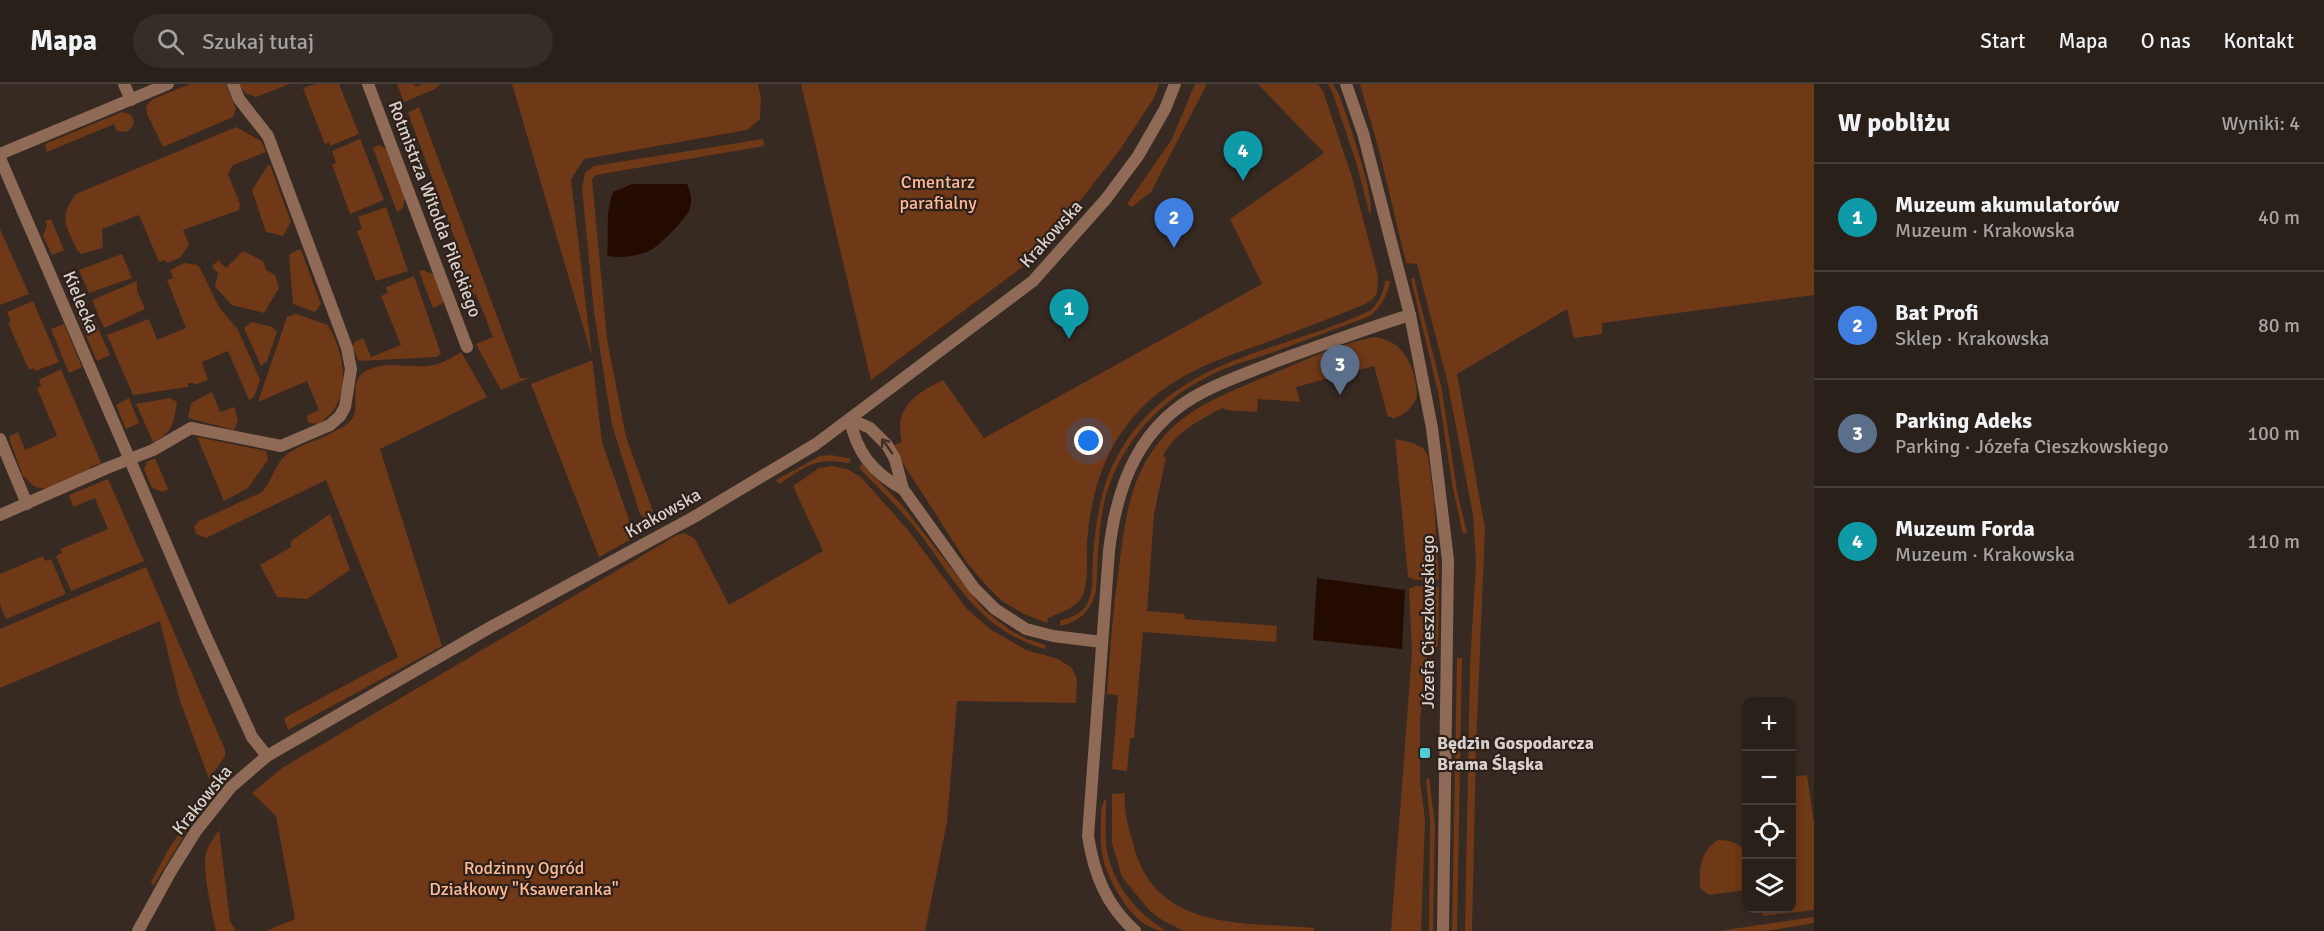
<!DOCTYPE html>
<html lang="pl">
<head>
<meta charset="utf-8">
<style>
  :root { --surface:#29201a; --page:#352d27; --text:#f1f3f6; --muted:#a5a3a2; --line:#453e39; --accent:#bca0f2 }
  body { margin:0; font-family:Signika,sans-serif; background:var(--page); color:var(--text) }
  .controls { position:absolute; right:18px; bottom:18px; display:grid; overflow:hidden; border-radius:12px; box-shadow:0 3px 9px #0003 }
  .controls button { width:54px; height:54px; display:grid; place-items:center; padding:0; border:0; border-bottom:2px solid var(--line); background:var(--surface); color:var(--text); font:30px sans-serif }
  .you { position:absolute; left:1089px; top:357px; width:21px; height:21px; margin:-15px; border:4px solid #fff; border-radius:50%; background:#1a73e8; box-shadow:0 0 0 9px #1a73e833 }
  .badge { display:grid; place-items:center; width:39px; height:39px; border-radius:50%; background:var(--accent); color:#fff; font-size:20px; font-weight:700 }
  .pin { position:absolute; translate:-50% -50px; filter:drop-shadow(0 2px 3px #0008) }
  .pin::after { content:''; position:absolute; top:32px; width:21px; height:18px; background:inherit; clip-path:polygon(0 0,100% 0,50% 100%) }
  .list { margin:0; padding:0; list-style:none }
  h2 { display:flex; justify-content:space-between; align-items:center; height:78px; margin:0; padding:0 24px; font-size:26px }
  h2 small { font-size:20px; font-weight:400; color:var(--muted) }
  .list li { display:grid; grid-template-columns:39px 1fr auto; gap:18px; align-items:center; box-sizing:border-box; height:108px; padding:0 24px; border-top:2px solid var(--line) }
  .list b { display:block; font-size:22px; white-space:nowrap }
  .list p { margin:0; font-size:20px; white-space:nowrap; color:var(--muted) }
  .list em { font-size:20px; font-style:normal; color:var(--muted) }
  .icon { flex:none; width:33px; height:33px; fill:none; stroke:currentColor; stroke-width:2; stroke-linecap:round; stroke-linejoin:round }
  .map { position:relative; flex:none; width:1814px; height:847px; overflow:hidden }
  header { display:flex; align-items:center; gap:36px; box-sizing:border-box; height:84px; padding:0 30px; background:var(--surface); border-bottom:2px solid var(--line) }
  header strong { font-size:28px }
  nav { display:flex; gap:33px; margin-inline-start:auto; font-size:21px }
  .search { width:420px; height:54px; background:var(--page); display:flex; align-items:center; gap:15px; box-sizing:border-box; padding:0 21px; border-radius:33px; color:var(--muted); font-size:22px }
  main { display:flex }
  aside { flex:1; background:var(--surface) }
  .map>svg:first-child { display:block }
  .green { fill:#6f3816 }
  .water { fill:#240b00 }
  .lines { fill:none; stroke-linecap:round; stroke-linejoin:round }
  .minor { stroke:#8f6a56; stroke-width:12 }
  .oneway { stroke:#413026 }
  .poi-dot { fill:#51ccd2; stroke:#2d211a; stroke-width:2 }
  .labels { text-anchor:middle; stroke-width:4.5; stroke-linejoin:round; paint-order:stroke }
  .park-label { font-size:18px; fill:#fdb995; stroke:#2d211a }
  .street-label { font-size:18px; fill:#d9d0cc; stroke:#2d211a }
  .poi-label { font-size:18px; font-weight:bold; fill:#d9d0cc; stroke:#2d211a; text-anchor:start }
</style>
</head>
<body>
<header>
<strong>Mapa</strong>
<div class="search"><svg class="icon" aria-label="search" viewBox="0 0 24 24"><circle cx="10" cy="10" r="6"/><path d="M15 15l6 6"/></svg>Szukaj tutaj</div>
<nav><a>Start</a><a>Mapa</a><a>O nas</a><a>Kontakt</a></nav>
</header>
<main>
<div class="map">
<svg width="1814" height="847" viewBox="0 0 1814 847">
  <rect width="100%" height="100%" fill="#372a23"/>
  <g class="green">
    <path d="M190,0H226L236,25L233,33L163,63L147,30L146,22L153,15Z"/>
    <path d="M239,0H290L256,13L245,9Z"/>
    <path d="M315,0H339L359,50L330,62L329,58L325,60L303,4Z"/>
    <path d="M397,0H414L415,3L422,0H440L435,5L404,18Z"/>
    <path d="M512,0H758L761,15L760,35L747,46L584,75L571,95L602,358L635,453L599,473L531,300L593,276Z"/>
    <path d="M801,0H1159L1154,14L1119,67L1037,172L871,296Z"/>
    <path d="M1195,0H1207L1151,108L1132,123L1127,120L1172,55Z"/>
    <path d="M1258,0H1318L1323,7L1352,93L1378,192L1377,209L1372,216L1365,220C1330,235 1294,248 1259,261C1213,277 1171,292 1137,329C1104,365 1091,409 1087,458C1086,474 1090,501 1080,516C1073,525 1059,529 1048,534L1047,539L1024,530L1002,517L986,501L967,479L892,362L902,358C893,324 916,309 943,296L984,354L1262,200L1230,135L1324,69Z"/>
    <path d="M1328,0H1333L1339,10C1346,31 1377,115 1370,132L1357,81L1333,10Z"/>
    <path d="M1360,0H1814V211L1602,239V250L1574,254L1567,225L1457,290L1485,444L1476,663L1472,847H1465L1470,580L1476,479L1473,431L1447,296L1417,180L1406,179L1380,70Z"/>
    <path d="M419,23L520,294H529L501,306L476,260L493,253L476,210C460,210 457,198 452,184L461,171L408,29Z"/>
    <path d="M122,28L130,30C137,37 133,43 127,48L117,47L114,40L47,68L45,60Z"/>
    <path d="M236,43L261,57L266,68L233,81L228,90L240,120L239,126L183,146L189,160L181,173L167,179L165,176L159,178L139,131L102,145L103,160L102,164L81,170L77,166C66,141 58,134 76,110Z"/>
    <path d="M360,55L384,116L350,130L332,80L336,79L332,67Z"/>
    <path d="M763,55L764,62L596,91L592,95L607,255L626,353L655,433L648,436L640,430L612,341L594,228L582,104L585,89L594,82Z"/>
    <path d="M379,61L386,65L405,113L403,124L397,128L373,64Z"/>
    <path d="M268,81H270L291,138L283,152L266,148L252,106Z"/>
    <path d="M386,123L408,187L376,197L357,147L362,145L358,133Z"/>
    <path d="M51,135L64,166L52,171L43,152L47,141L45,137Z"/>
    <path d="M0,145L29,210L0,221Z"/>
    <path d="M297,166H301L321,220L315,228L293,220L289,171Z"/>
    <path d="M243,167L263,177L266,186L275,191L279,204L264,229L232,221L215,203L218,189L212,183L218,176L226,184Z"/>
    <path d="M122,170L132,194L89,209L79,186Z"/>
    <path d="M184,179L197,181L200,184L219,223L238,246L260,296L254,313L249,316L228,267L202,278L208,296L195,301L194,299H188V303L133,311L107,251L149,235L157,256L186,244L167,196L173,194L170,186Z"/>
    <path d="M423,186L435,191L444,215L442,220L433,224L419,187Z"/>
    <path d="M414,192L441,270L436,273L359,277L352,263L355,258L363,254L371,273L401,261L381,212L388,209L386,203Z"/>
    <path d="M1414,194L1442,306L1457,407L1467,449L1463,450L1453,405L1438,308L1411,195Z"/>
    <path d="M137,197V207L145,225L104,244L92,216Z"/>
    <path d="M1385,197H1390C1387,213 1382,221 1370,232C1337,244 1304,257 1271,269C1250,276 1227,282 1207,293C1157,318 1116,365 1104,420C1098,448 1098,478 1096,507C1091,527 1080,537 1060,542V537C1069,534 1082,530 1087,520C1094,507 1092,486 1093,471C1096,436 1101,400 1119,369C1175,272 1279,270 1371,226C1380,217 1383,210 1385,197Z"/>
    <path d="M33,217L59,278L35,287L33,284L29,286L8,239L11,237L7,228Z"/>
    <path d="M91,228L110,271L97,277L78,233Z"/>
    <path d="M296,230L328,241C342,265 351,302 333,327C329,331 324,336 319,340L309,339L306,332L319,326L307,297L258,318L287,233Z"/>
    <path d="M252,238L272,243L277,248L267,277L261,282L244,244Z"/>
    <path d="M64,240L82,283L69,289L51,245Z"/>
    <path d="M1374,253C1405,256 1416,285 1417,313C1412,324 1404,331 1393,335L1392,333H1388L1374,282L1296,303L1300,318L1258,315L1257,328L1225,326L1224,323C1200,336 1175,348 1163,372L1166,374L1154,430L1147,527L1184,530L1185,535L1277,542L1276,558L1143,548L1134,654H1130L1127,687L1112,685L1118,611L1107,610C1110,568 1113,525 1119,483C1126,425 1133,375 1181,336C1205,317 1234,306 1262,294C1297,280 1337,260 1374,253Z"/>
    <path d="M461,268L487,313L380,365L442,562L288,646L284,634L398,573L326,396L206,454L196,450L194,443L199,437L262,408C272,397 276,378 287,370C302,359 342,349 352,335C362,318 344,293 373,284C394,277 420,287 441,279C448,276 455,272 461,268Z"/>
    <path d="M61,285L101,379L91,383L87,389L47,405L35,403L23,392L10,357V352L18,348L25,366L57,352L37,304L41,302L39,296Z"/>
    <path d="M212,308L220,328L234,323L238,336L234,346L188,334L191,319Z"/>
    <path d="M129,314L139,339L126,345L116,321Z"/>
    <path d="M170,314L177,318C173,339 174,348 153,358L136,320Z"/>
    <path d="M197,353L266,367L268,376L248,404L224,417Z"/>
    <path d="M1395,355L1413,359L1424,365L1428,372L1434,416L1439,496H1416L1408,493Z"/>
    <path d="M831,371L851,375L849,379C815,373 807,382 779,400L776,396L820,372Z"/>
    <path d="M155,374L168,405L163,408L152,404L144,385L147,378Z"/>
    <path d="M862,380L902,421L984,526L1010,546L1027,555L1046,561L1045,565C977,545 956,497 916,445C899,424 879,404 859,384Z"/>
    <path d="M832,382L847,385L861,393L908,446L967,525L990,545L1026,566L1058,575L1072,584L1077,595L1076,619H1087L957,617L947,738L925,847H266L295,835L276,732L252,709L282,684L677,451L685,449L695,455L729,521L823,467L793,402L819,384Z"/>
    <path d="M108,395L144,477L71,507L56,472L62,469L60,465L108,445L95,414L73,423L69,411Z"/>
    <path d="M330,430L350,486L307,515L277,513L260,481L291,463V457Z"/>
    <path d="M43,472L45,477L51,475L66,510L6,535L0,520V490Z"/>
    <path d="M146,483L225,666V672L209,695L180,617L160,537L0,604V545Z"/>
    <path d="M1415,502L1439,503L1438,563L1428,564L1420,635V697L1425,736L1421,847H1391L1412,568L1409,505Z"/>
    <path d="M1457,574H1462L1457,847H1452Z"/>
    <path d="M1807,691L1814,739V826L1763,832L1762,825L1792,824V693Z"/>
    <path d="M1429,694L1435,741L1433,847H1429L1430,737L1426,696Z"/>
    <path d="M1125,709C1123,728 1129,744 1134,763C1157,847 1242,838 1314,844V847H1184L1162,836L1149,826L1122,793L1112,759V710Z"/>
    <path d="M1106,714C1106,729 1105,746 1106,761C1111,798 1135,828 1166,847C1136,847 1114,806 1105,782C1101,769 1100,753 1101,740C1101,730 1100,722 1106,714Z"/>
    <path d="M200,718L203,721L153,802L151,798L167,768Z"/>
    <path d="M219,746L230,837L236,847H216C212,829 204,792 205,776C205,765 213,755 219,746Z"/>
    <path d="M1718,756C1753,756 1747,780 1746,806L1709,811L1700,804C1699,783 1701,767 1718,756Z"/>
    <path d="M1814,833V839L1767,847H1718Z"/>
  </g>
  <g class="water">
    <path d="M632,100H687C691,108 693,118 689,127C682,138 660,162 649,167C634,173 622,174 607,172C609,150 605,129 613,108Z"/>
    <path d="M1317,494L1405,506L1402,565L1313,556Z"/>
  </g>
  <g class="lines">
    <g class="minor">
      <path d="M124,0L131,16"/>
      <path d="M368,0L467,263"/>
      <path d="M1346,0L1363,49L1410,231L1432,344L1448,476L1443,847"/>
      <path d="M0,70L168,0"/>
      <path d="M0,74L204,548L252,653L267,672"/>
      <path d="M850,335L870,344L887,361L895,375L903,405L974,504L995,525L1026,545L1053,552L1102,558"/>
      <path d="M850,335C856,368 873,389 903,405"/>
      <path d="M0,355L27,420"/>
      <path d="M0,431L107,384L153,366L191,344L281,362L330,341L340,332L345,323L351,285L347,264L268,52L239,15L233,0"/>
      <path d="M138,847L171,787L196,747L231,703L267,672L489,544L694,433L816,360L1033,197L1106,115L1138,72L1165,25L1175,0"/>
      <path d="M1135,847C1106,821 1094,790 1088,752L1109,467C1117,399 1140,339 1205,307C1228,295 1253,287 1277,277C1321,261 1365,245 1410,231"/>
    </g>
  </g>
  <defs><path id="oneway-shaft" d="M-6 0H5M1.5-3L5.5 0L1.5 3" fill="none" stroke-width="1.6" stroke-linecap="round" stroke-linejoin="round" transform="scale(1.5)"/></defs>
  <use class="oneway" href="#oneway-shaft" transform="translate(887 362) rotate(-126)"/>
  <rect class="poi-dot" x="1419" y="663" width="12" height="12" rx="3"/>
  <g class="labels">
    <g class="park-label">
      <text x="938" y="104">Cmentarz<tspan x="938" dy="21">parafialny</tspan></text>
      <text x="524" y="790">Rodzinny Ogród<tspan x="524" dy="21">Działkowy "Ksaweranka"</tspan></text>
    </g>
    <g class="street-label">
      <text transform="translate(435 125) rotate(69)" y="6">Rotmistrza Witolda Pileckiego</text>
      <text transform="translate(1051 150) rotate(-48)" y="6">Krakowska</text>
      <text transform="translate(81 218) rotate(67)" y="6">Kielecka</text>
      <text transform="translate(663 429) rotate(-29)" y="6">Krakowska</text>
      <text transform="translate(1428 538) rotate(-90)" y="6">Józefa Cieszkowskiego</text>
      <text transform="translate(202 716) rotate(-51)" y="6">Krakowska</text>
    </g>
    <g class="poi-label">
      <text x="1437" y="665">Będzin Gospodarcza<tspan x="1437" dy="21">Brama Śląska</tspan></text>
    </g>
  </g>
</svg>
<div class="controls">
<button>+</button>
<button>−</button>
<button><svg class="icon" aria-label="locate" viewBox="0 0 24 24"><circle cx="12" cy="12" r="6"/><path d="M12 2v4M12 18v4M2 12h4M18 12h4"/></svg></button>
<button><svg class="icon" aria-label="layers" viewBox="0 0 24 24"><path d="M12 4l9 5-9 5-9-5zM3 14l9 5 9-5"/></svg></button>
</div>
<div class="you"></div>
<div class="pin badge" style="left:1069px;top:255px;background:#0f9aa8">1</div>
<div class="pin badge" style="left:1174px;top:164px;background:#3f7fe0">2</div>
<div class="pin badge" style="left:1340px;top:311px;background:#5c6f8a">3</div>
<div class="pin badge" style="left:1243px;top:97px;background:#0f9aa8">4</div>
</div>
<aside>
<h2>W pobliżu<small>Wyniki: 4</small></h2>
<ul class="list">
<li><span class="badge" style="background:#0f9aa8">1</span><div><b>Muzeum akumulatorów</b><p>Muzeum · Krakowska</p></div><em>40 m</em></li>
<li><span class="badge" style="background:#3f7fe0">2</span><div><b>Bat Profi</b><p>Sklep · Krakowska</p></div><em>80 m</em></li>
<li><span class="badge" style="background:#5c6f8a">3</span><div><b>Parking Adeks</b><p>Parking · Józefa Cieszkowskiego</p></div><em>100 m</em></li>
<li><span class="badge" style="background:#0f9aa8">4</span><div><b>Muzeum Forda</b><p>Muzeum · Krakowska</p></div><em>110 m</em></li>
</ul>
</aside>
</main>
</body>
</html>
